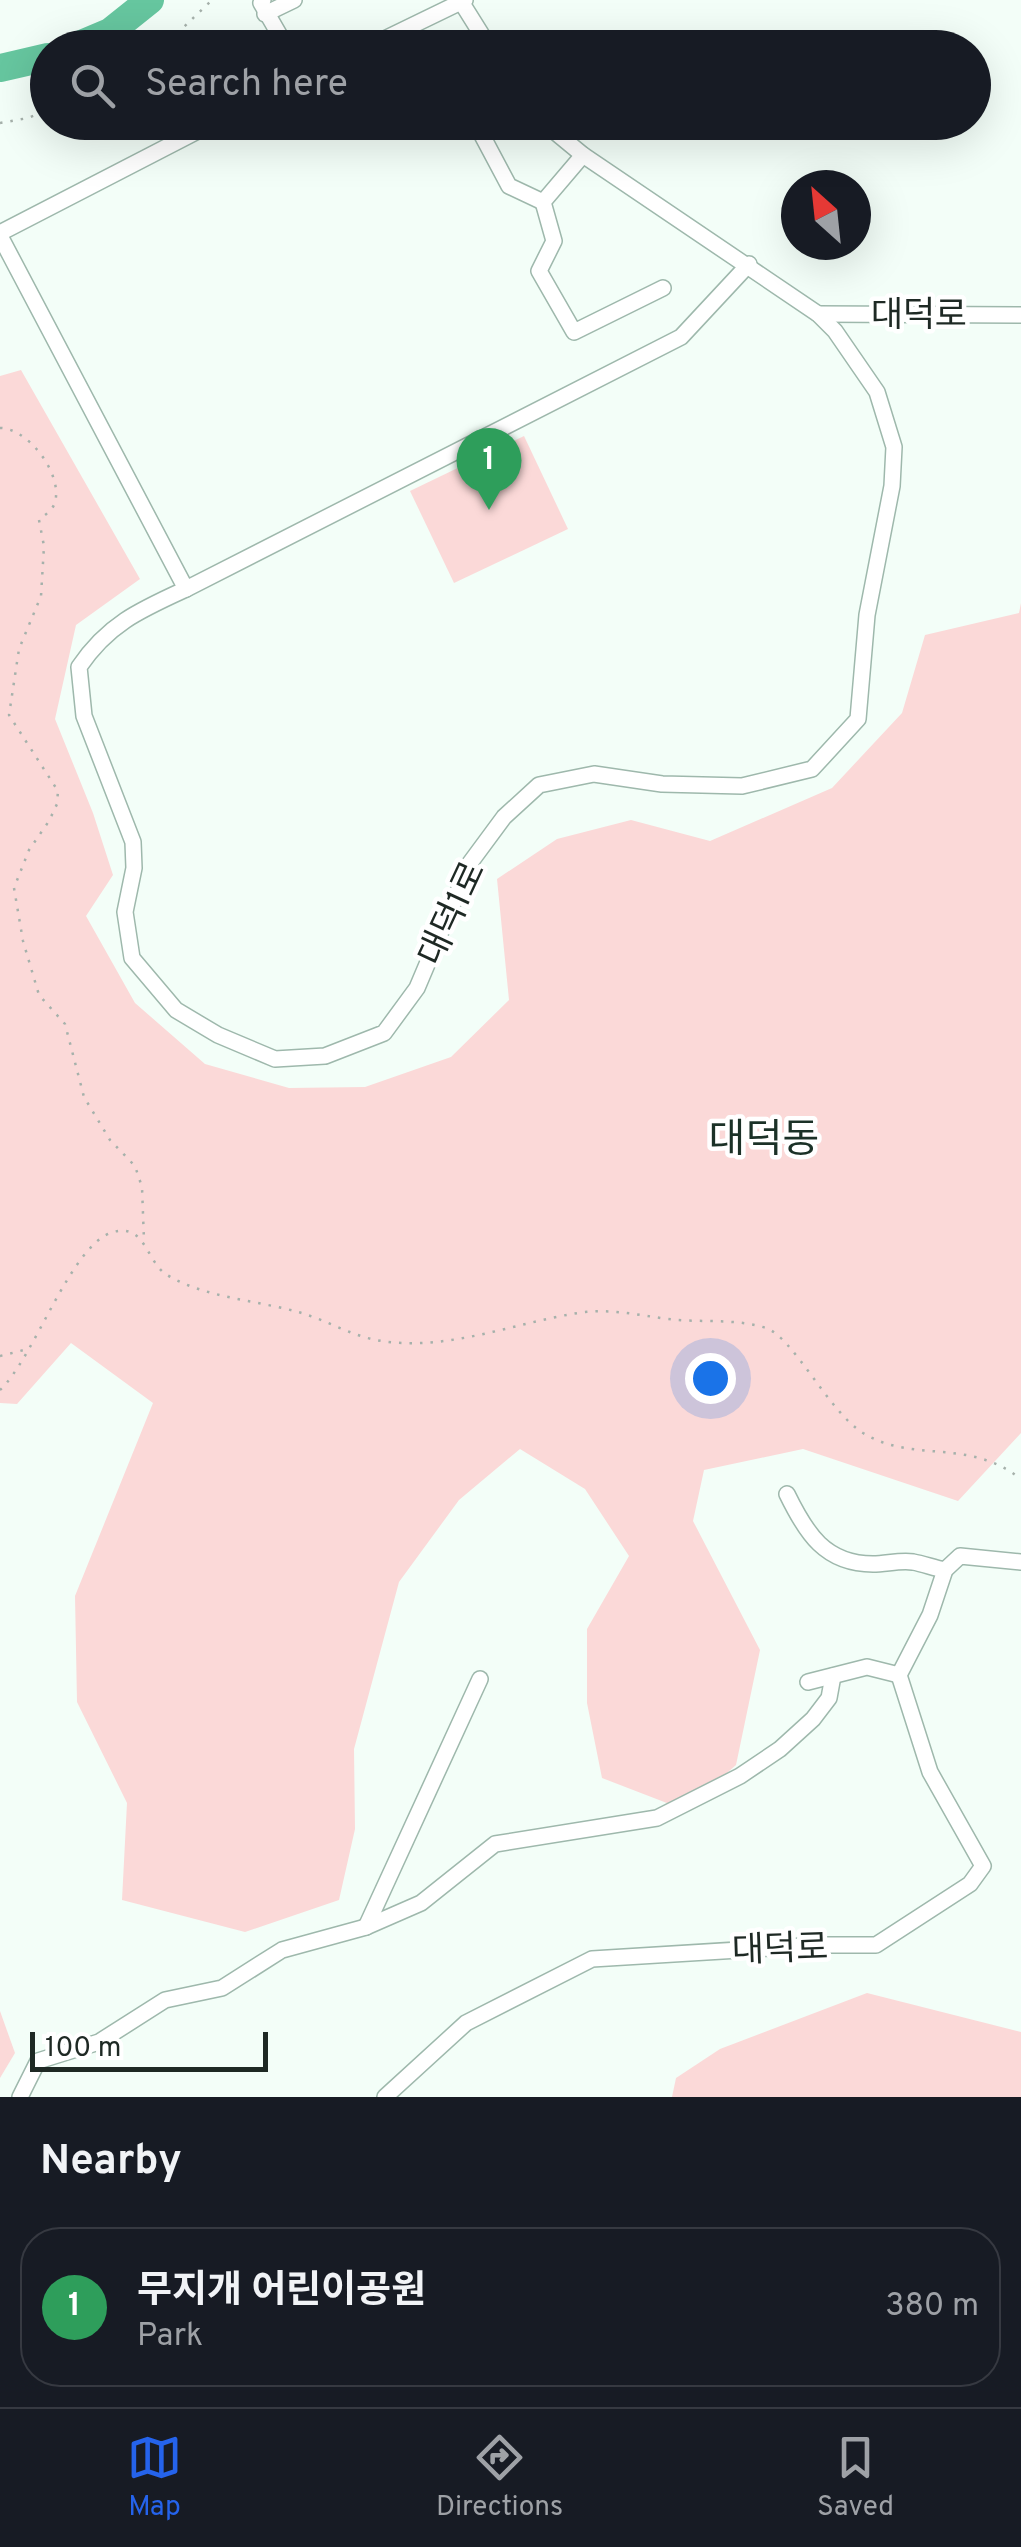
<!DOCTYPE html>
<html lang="en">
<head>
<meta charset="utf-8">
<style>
  :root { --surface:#171b24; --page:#242831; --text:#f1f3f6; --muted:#9ea1a6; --line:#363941; --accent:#2563eb }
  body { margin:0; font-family:Overpass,"Noto Sans KR",sans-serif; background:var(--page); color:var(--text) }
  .compass { position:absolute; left:781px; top:170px; width:90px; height:90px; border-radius:50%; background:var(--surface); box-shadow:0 10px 40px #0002; rotate:333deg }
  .scale { position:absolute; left:30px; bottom:25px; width:238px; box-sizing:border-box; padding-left:10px; border:5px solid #1e2924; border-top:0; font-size:28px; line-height:35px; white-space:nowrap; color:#1e2924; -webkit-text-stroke:8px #fff; paint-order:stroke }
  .you { position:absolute; left:710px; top:1378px; width:35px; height:35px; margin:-25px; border:8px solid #fff; border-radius:50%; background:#1a73e8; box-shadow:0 0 0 15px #1a73e833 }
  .badge { display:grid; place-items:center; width:65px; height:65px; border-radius:50%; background:var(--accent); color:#fff; font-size:32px; font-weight:700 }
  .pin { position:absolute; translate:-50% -82px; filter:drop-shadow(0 2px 5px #0008) }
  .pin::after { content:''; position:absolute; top:52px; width:35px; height:30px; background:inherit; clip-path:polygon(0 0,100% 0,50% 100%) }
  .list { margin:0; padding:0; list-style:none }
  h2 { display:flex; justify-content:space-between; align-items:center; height:130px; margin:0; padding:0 40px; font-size:42px }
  h2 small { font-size:32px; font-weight:400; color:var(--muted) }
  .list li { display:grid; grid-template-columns:65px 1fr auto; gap:30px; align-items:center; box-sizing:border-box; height:160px; margin:0 20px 20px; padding:0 20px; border:2px solid var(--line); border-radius:40px }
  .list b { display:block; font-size:38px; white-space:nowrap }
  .list p { margin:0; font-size:32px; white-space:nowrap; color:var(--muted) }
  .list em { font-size:32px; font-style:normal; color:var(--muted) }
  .icon { flex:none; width:55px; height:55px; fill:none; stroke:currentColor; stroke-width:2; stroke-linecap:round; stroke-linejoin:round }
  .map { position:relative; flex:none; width:1021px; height:2097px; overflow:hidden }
  .search { position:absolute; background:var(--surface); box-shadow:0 10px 40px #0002; left:30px; right:30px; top:30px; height:110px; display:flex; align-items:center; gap:25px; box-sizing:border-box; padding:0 35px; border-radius:55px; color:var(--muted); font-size:38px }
  .sheet { height:310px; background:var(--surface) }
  nav { display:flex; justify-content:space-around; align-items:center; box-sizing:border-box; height:140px; border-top:2px solid var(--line); background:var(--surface); font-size:28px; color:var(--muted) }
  nav a { display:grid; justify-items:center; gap:5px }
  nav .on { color:var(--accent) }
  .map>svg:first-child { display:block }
  .green { fill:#fbd9d8 }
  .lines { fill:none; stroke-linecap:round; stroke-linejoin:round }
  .river { stroke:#66c69f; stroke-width:28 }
  .minor-casing { stroke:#9eb8ac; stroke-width:18 }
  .path { stroke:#a6b1ab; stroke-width:2.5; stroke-dasharray:2.5 8; stroke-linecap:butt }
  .minor { stroke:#fff; stroke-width:15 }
  .labels { text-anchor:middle; stroke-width:9; stroke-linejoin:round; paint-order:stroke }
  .street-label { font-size:35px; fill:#1e2924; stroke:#fff }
  .quarter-label { font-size:40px; fill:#1b3127; stroke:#fff }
</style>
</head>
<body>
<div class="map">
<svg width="1021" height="2097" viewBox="0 0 1021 2097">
  <rect width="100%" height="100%" fill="#f3fef8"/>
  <g class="green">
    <path d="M21,370L140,579L76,625L55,719L93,813L113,875L86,916L135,1003L205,1064L289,1088L365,1087L451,1057L509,1000L497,879L557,839L631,820L710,841L832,788L902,713L925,635L1019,613L1021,603V1433L958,1501L803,1449L704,1470L693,1521L760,1650L736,1765L685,1810L602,1778L587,1703V1629L629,1556L585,1489L520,1449L459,1500L399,1582L354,1749L355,1829L339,1900L245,1932L122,1900L127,1803L77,1702L75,1596L153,1403L71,1343L17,1404L0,1403V376Z"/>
    <path d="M524,436L568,529L454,583L410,491Z"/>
    <path d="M867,1993L1021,2032V2097H672L676,2078L720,2049Z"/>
    <path d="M0,2011L15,2053L0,2078Z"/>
  </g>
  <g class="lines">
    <g class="river">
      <path d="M72,48L110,32L150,0"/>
      <path d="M0,68L48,57"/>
    </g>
    <g class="minor-casing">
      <g id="minor">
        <path d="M263,0L261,3L287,48"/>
        <path d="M460,0L490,48"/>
        <path d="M265,14L294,0"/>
        <path d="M366,48L465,0"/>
        <path d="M475,122L509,186L543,202"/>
        <path d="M360,131L377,122"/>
        <path d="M583,155L543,202L554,241L539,271L574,332L663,288"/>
        <path d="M0,233L215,122"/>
        <path d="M0,236L186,589C140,610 108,624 79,667L84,716L133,842L134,868L125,912L132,958L176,1010L218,1035L275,1059L325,1056L384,1033L417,988L470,863L504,817L539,785L594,774L662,784L742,786L812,769L858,719L867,615L892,486L894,447L877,392L835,331L818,314L583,155L543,122"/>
        <path d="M818,314L1021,315"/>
        <path d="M186,589L681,337L749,264"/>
        <path d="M787,1494C806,1533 825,1564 873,1564C886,1564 900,1560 913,1562C924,1564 934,1568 945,1570"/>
        <path d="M808,1682L867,1667L899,1675"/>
        <path d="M366,1927L480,1679"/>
        <path d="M20,2097L38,2061L99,2042L165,2000L222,1988L282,1950L366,1927L421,1903L495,1844L657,1818L740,1776L780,1749L813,1719L829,1698L833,1676"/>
        <path d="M385,2097L466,2023L592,1959L819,1945H876L970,1884L983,1866L930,1772L899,1675L930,1615L945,1570L960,1556L1021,1562"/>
      </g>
    </g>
    <g class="path">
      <path d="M162,48L212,0"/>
      <path d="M0,123L28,118L48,110"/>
      <path d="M0,428C28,428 63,474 55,502C53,510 45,515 39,520L44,546L41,596L19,649L9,715L58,791L57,804L49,821L29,850L14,888L23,941L39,995L65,1024L84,1097L110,1140L135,1166L142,1187L144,1241"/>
      <path d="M0,1356L28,1349"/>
      <path d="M0,1390C35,1357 71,1244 113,1232C146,1223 146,1262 167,1275C206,1298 255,1300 298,1312C324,1319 350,1335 376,1340C444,1353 513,1323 578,1313C610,1308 637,1315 668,1319C700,1323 736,1318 766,1328C793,1337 829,1412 863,1433C914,1464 967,1437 1021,1479"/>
    </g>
    <use href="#minor" class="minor"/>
  </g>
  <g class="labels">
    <g class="street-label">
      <text x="919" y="326">대덕로</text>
      <text transform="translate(451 913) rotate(-65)" y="12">대덕1로</text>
      <text transform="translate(780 1948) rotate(-2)" y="12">대덕로</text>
    </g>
    <g class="quarter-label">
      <text x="764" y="1152">대덕동</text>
    </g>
  </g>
</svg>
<svg class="compass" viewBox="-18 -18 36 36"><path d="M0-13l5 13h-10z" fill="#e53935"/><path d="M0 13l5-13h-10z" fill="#9ea1a6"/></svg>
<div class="scale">100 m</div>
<div class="you"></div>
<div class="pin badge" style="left:489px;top:510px;background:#2e9e5b">1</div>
<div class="search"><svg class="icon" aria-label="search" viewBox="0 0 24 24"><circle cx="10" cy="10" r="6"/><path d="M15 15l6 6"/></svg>Search here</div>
</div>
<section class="sheet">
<h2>Nearby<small></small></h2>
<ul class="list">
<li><span class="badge" style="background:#2e9e5b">1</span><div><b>무지개 어린이공원</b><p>Park</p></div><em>380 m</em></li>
</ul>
</section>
<nav>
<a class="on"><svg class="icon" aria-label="map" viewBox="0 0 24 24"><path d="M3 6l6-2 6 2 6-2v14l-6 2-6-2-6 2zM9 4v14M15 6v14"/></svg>Map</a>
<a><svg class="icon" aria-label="directions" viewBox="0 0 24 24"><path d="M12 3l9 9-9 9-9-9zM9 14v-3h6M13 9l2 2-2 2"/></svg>Directions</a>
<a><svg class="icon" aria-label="saved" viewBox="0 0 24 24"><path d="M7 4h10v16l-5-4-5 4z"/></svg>Saved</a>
</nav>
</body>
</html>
